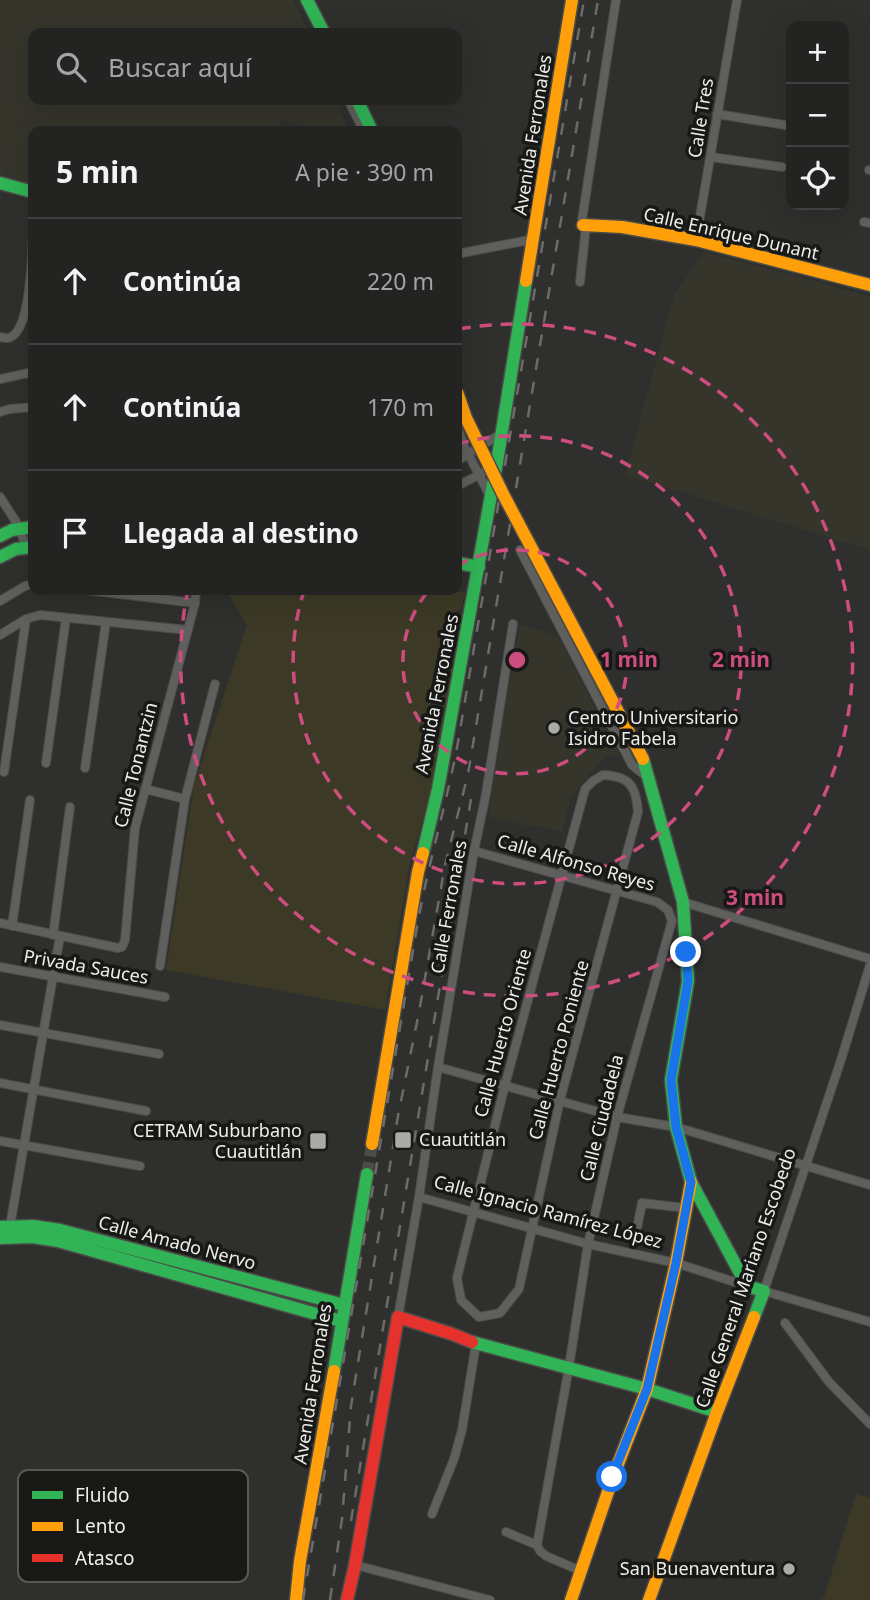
<!DOCTYPE html>
<html lang="es">
<head>
<meta charset="utf-8">
<style>
  :root { --surface:#232322; --page:#2b2b2a; --text:#f1f3f6; --muted:#a3a4a5; --line:#404040 }
  body { margin:0; font-family:"Noto Sans",sans-serif; background:var(--page); color:var(--text) }
  .controls { position:absolute; right:21px; top:21px; display:grid; overflow:hidden; border-radius:14px; box-shadow:0 7px 28px #0002 }
  .controls button { width:63px; height:63px; display:grid; place-items:center; padding:0; border:0; border-bottom:2px solid var(--line); background:var(--surface); color:var(--text); font:35px sans-serif }
  .stop { position:absolute; width:21px; height:21px; margin:-16px; border:5px solid #1a73e8; border-radius:50%; background:#fff }
  .stop.end { background:#1a73e8; border-color:#fff; box-shadow:0 2px 7px #0008 }
  .list { margin:0; padding:0; list-style:none }
  h2 { display:flex; justify-content:space-between; align-items:center; height:91px; margin:0; padding:0 28px; font-size:30px }
  h2 small { font-size:23px; font-weight:400; color:var(--muted) }
  .list li { display:grid; grid-template-columns:46px 1fr auto; gap:21px; align-items:center; box-sizing:border-box; height:126px; padding:0 28px; border-top:2px solid var(--line) }
  .list b { display:block; font-size:26px; white-space:nowrap }
  .list em { font-size:23px; font-style:normal; color:var(--muted) }
  .icon { flex:none; width:38px; height:38px; fill:none; stroke:currentColor; stroke-width:2; stroke-linecap:round; stroke-linejoin:round }
  .map { position:relative; flex:none; width:870px; height:1600px; overflow:hidden }
  .search { position:absolute; background:var(--surface); box-shadow:0 7px 28px #0002; left:28px; top:28px; width:434px; height:77px; display:flex; align-items:center; gap:18px; box-sizing:border-box; padding:0 24px; border-radius:14px; color:var(--muted); font-size:26px }
  .panel { position:absolute; background:var(--surface); box-shadow:0 7px 28px #0002; left:28px; top:126px; width:434px; height:469px; border-radius:14px }
  .map>svg:first-child { display:block }
  .built { fill:#35352c }
  .green { fill:#3c3a26 }
  .lines { fill:none; stroke-linecap:round; stroke-linejoin:round }
  .secondary-tunnel { stroke:#4c4c49; stroke-width:12; stroke-dasharray:12 6; stroke-linecap:butt }
  .street-casing { stroke:#4b4b48; stroke-width:10 }
  .fast-casing { stroke:#4b4b48; stroke-width:15 }
  .slow-casing { stroke:#4b4b48; stroke-width:15 }
  .jam-casing { stroke:#4b4b48; stroke-width:15 }
  .street { stroke:#5f5f5d; stroke-width:8 }
  .fast { stroke:#30b455; stroke-width:12 }
  .slow { stroke:#ff9f0a; stroke-width:12 }
  .jam { stroke:#e5322d; stroke-width:12 }
  .rail { stroke:#6b6b69; stroke-width:2.5; stroke-dasharray:12 12; stroke-linecap:butt }
  .slow-bridge-casing { stroke:#4b4b48; stroke-width:15; stroke-linecap:butt }
  .slow-bridge { stroke:#ff9f0a; stroke-width:12 }
  .route { stroke:#1a73e8; stroke-width:9 }
  .ring { fill:none; stroke:#cd4d7f; stroke-width:3.5; stroke-dasharray:12 9 }
  .poi-dot { fill:#aaaaa8; stroke:#181816; stroke-width:2.5 }
  .labels { text-anchor:middle; stroke-width:7; stroke-linejoin:round; paint-order:stroke }
  .street-label { font-size:18px; fill:#ededea; stroke:#181816 }
  .poi-label { font-size:18px; fill:#ededea; stroke:#181816; text-anchor:start }
  .key { fill:#181816; stroke:#585856; stroke-width:2 }
  .key-label { font-size:19px; fill:#ededea }
  .centre { fill:#cd4d7f; stroke:#181816; stroke-width:3.5 }
  .ring-label { font-size:21px; text-anchor:middle; font-weight:bold; fill:#cd4d7f; stroke:#181816; stroke-width:7; stroke-linejoin:round; paint-order:stroke }
</style>
</head>
<body>
<div class="map">
<svg width="870" height="1600" viewBox="0 0 870 1600">
  <rect width="100%" height="100%" fill="#2f2f2d"/>
  <g class="built">
    <path d="M0,0H293L310,33H33V100H337L349,131H319L282,120L278,131H33V185L0,175Z"/>
    <path d="M704,252L870,296V550L625,475L674,295Z"/>
    <path d="M520,624L558,636L621,758L608,755L583,782L571,799L562,832L532,825L531,827L488,816L506,700Z"/>
  </g>
  <g class="green">
    <path d="M226,590H451L465,593L461,609L457,611L451,651L455,653L428,800L409,868L385,1010L166,970L194,785L247,625Z"/>
    <path d="M856,1494L870,1498V1600H820L824,1597Z"/>
  </g>
  <g class="lines">
    <path class="secondary-tunnel" d="M367,1174L372,1144"/>
    <g class="street-casing">
      <g id="street">
        <path d="M348,100L364,131"/>
        <path d="M717,114L791,126"/>
        <path d="M711,157L782,167"/>
        <path d="M869,170H870"/>
        <path d="M864,222L870,223"/>
        <path d="M583,225L582,220L616,0"/>
        <path d="M696,240L737,0"/>
        <path d="M457,254L534,239"/>
        <path d="M580,282L586,226"/>
        <path d="M0,337C5,338 7,339 11,337C31,327 32,255 33,233"/>
        <path d="M0,379L33,372"/>
        <path d="M0,412L10,409L33,407"/>
        <path d="M457,427L465,448L490,496"/>
        <path d="M457,461L502,433"/>
        <path d="M457,486L479,475L494,465"/>
        <path d="M0,497L20,528L25,546"/>
        <path d="M520,550L632,765L646,776"/>
        <path d="M86,590L195,603"/>
        <path d="M0,601L25,586L33,584"/>
        <path d="M0,635L26,619L40,615L188,630"/>
        <path d="M46,763L66,618"/>
        <path d="M85,768L106,622"/>
        <path d="M4,772L26,619"/>
        <path d="M603,775C630,776 636,786 638,812L560,1100L519,1289L500,1313L479,1317L461,1300L457,1278L505,1085L585,789L593,781Z"/>
        <path d="M145,789L185,799"/>
        <path d="M474,851L657,902L668,910L672,921L617,1117L588,1244L569,1367L537,1545"/>
        <path d="M683,902L870,959"/>
        <path d="M0,923L118,948L122,947L125,940L135,828L195,603L196,590"/>
        <path d="M12,926L30,800"/>
        <path d="M53,935L70,807"/>
        <path d="M870,965L841,1060L764,1291L870,1322"/>
        <path d="M160,966L185,799L215,684"/>
        <path d="M0,967L165,997"/>
        <path d="M0,1025L159,1054"/>
        <path d="M438,1067L617,1117L676,1127L870,1185"/>
        <path d="M0,1083L146,1111"/>
        <path d="M0,1141L140,1166"/>
        <path d="M419,1197L588,1244L676,1263L747,1286"/>
        <path d="M10,1226L60,936"/>
        <path d="M637,1228L642,1203L686,1208"/>
        <path d="M398,1317L419,1197L438,1067L474,851L486,794L513,624"/>
        <path d="M785,1323L829,1382L870,1424"/>
        <path d="M432,1514L454,1459L462,1430L476,1344"/>
        <path d="M506,1532L537,1545L540,1551L546,1556L581,1571"/>
        <path d="M355,1565L490,1600"/>
      </g>
    </g>
    <g class="fast-casing">
      <g id="fast">
        <path d="M307,0L324,33"/>
        <path d="M357,100L372,131"/>
        <path d="M0,183L33,192"/>
        <path d="M0,536L12,530L33,527"/>
        <path d="M0,557L16,549L33,547"/>
        <path d="M457,563L479,567"/>
        <path d="M643,759L683,902L688,981L671,1080L676,1127L691,1182L747,1286L764,1291L754,1317"/>
        <path d="M423,853L438,789L497,462L526,281"/>
        <path d="M0,1227L33,1226L60,1230L344,1305"/>
        <path d="M0,1238L33,1237L58,1241L341,1321"/>
        <path d="M472,1342L647,1389L717,1412"/>
        <path d="M334,1371L367,1174"/>
      </g>
    </g>
    <g class="slow-casing">
      <g id="slow">
        <path d="M583,225L622,227L696,240L870,285"/>
        <path d="M526,281L572,0"/>
        <path d="M372,1144L418,872L423,853"/>
        <path d="M296,1600L300,1561L334,1371"/>
        <path d="M571,1600L613,1477L647,1389L676,1263L691,1182"/>
        <path d="M649,1600L717,1412L754,1317"/>
      </g>
    </g>
    <g class="jam-casing">
      <path id="jam" d="M347,1600L355,1565L398,1317L452,1334L472,1342"/>
    </g>
    <use href="#street" class="street"/>
    <use href="#fast" class="fast"/>
    <use href="#slow" class="slow"/>
    <use href="#jam" class="jam"/>
    <g class="rail">
      <path d="M351,1521L471,799"/>
      <path d="M303,1600L418,921C429,861 447,802 458,742L584,0"/>
      <path d="M330,1600L342,1519L351,1406L398,1116L419,1012L445,865L468,774L598,0"/>
    </g>
    <g class="slow-bridge-casing">
      <path id="slow-bridge" d="M457,392L466,418L503,494L643,759"/>
    </g>
    <use href="#slow-bridge" class="slow-bridge"/>
  </g>
  <g class="lines">
    <path class="route" d="M612,1477L647,1389L676,1263L691,1182L676,1127L671,1080L688,981L686,952"/>
  </g>
  <g class="ring">
    <path d="M457 566A112 112 0 1 1 429 590"/>
    <path d="M457 444A224 224 0 1 1 304 591"/>
    <path d="M459 329A336 336 0 1 1 188 590"/>
  </g>
  <g class="poi-dot">
    <circle cx="554" cy="728" r="7"/>
    <rect x="394" y="1131" width="18" height="18" rx="3.5"/>
    <rect x="309" y="1132" width="18" height="18" rx="3.5"/>
    <circle cx="789" cy="1569" r="7"/>
  </g>
  <g class="labels">
    <g class="street-label">
      <text transform="translate(701 118) rotate(-81)" y="6">Calle Tres</text>
      <text transform="translate(533 135) rotate(-81)" y="6">Avenida Ferronales</text>
      <text transform="translate(731 234) rotate(13)" y="6">Calle Enrique Dunant</text>
      <text transform="translate(437 694) rotate(-79)" y="6">Avenida Ferronales</text>
      <text transform="translate(136 765) rotate(-76)" y="6">Calle Tonantzin</text>
      <text transform="translate(576 863) rotate(16)" y="6">Calle Alfonso Reyes</text>
      <text transform="translate(449 907) rotate(-80)" y="6">Calle Ferronales</text>
      <text transform="translate(86 967) rotate(10)" y="6">Privada Sauces</text>
      <text transform="translate(503 1033) rotate(-75)" y="6">Calle Huerto Oriente</text>
      <text transform="translate(559 1050) rotate(-75)" y="6">Calle Huerto Poniente</text>
      <text transform="translate(602 1118) rotate(-76)" y="6">Calle Ciudadela</text>
      <text transform="translate(548 1212) rotate(15)" y="6">Calle Ignacio Ramírez López</text>
      <text transform="translate(177 1243) rotate(15)" y="6">Calle Amado Nervo</text>
      <text transform="translate(746 1278) rotate(-71)" y="6">Calle General Mariano Escobedo</text>
      <text transform="translate(313 1384) rotate(-81)" y="6">Avenida Ferronales</text>
    </g>
    <g class="poi-label">
      <text x="568" y="724">Centro Universitario<tspan x="568" dy="21">Isidro Fabela</tspan></text>
      <text x="302" y="1137" text-anchor="end">CETRAM Suburbano<tspan x="302" dy="21">Cuautitlán</tspan></text>
      <text x="419" y="1146">Cuautitlán</text>
      <text x="775" y="1575" text-anchor="end">San Buenaventura</text>
    </g>
  </g>
  <rect x="18" y="1470" width="230" height="112" rx="10" class="key"/>
  <rect x="32" y="1491" width="31" height="8" fill="#30b455"/>
  <rect x="32" y="1522" width="31" height="9" fill="#ff9f0a"/>
  <rect x="32" y="1554" width="31" height="8" fill="#e5322d"/>
  <g class="key-label">
    <text x="75" y="1502">Fluido</text>
    <text x="75" y="1533">Lento</text>
    <text x="75" y="1565">Atasco</text>
  </g>
  <circle cx="517" cy="660" r="10" class="centre"/>
  <g class="ring-label">
    <text x="629" y="667">1 min</text>
    <text x="741" y="667">2 min</text>
    <text x="755" y="905">3 min</text>
  </g>
</svg>
<div class="controls">
<button>+</button>
<button>−</button>
<button><svg class="icon" aria-label="locate" viewBox="0 0 24 24"><circle cx="12" cy="12" r="6"/><path d="M12 2v4M12 18v4M2 12h4M18 12h4"/></svg></button>
</div>
<div class="stop" style="left:612px;top:1477px"></div>
<div class="stop end" style="left:686px;top:952px"></div>
<div class="search"><svg class="icon" aria-label="search" viewBox="0 0 24 24"><circle cx="10" cy="10" r="6"/><path d="M15 15l6 6"/></svg>Buscar aquí</div>
<section class="panel">
<h2>5 min<small>A pie · 390 m</small></h2>
<ul class="list">
<li><svg class="icon" aria-label="ahead" viewBox="0 0 24 24"><path d="M12 20V5M6 11l6-6 6 6"/></svg><div><b>Continúa</b></div><em>220 m</em></li>
<li><svg class="icon" aria-label="ahead" viewBox="0 0 24 24"><path d="M12 20V5M6 11l6-6 6 6"/></svg><div><b>Continúa</b></div><em>170 m</em></li>
<li><svg class="icon" aria-label="arrive" viewBox="0 0 24 24"><path d="M6 21V4h12l-3 4 3 4H6"/></svg><div><b>Llegada al destino</b></div></li>
</ul>
</section>
</div>
</body>
</html>
